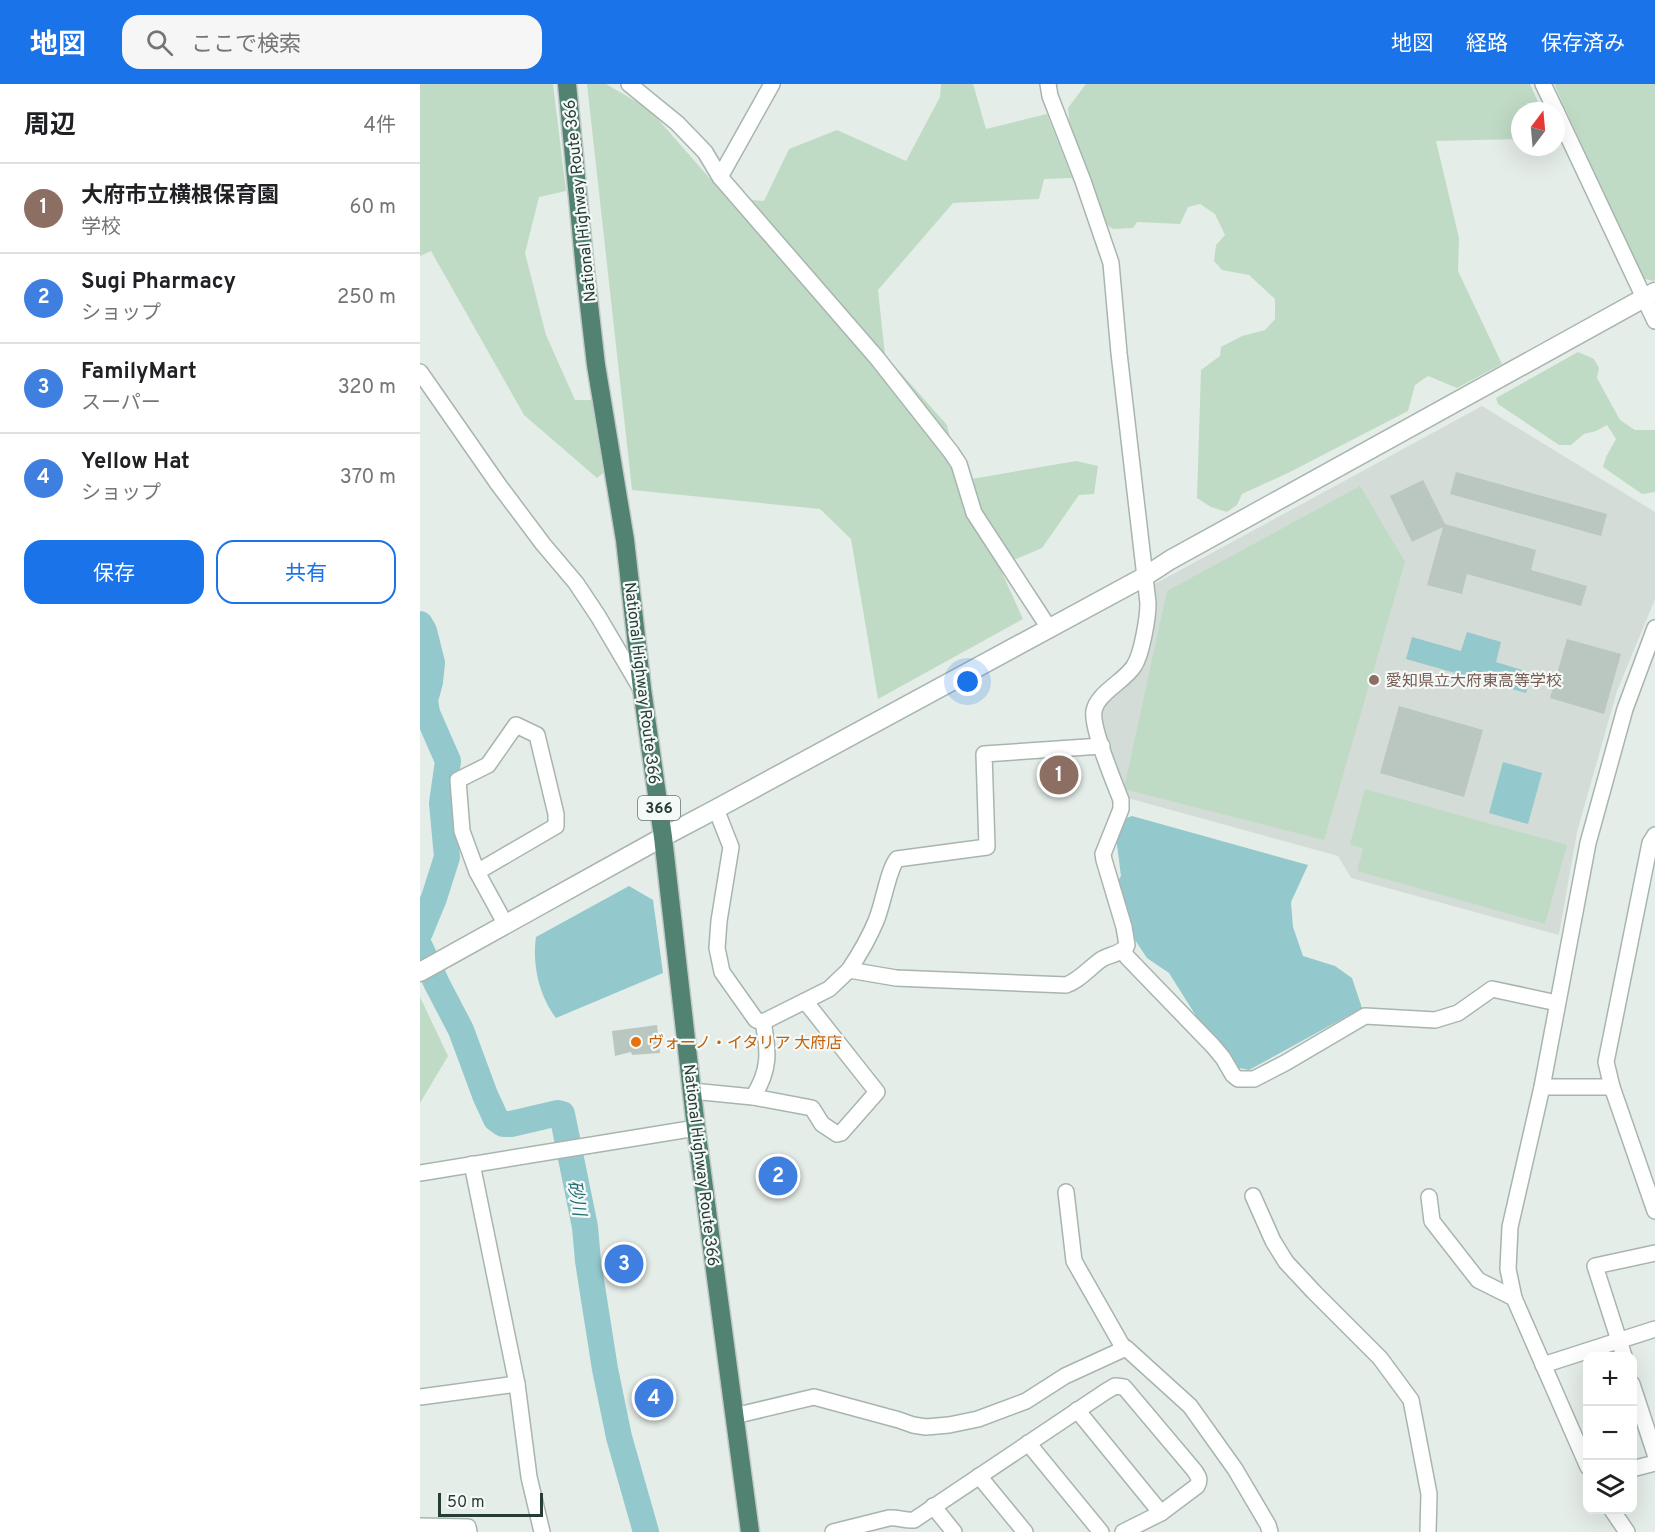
<!DOCTYPE html>
<html lang="ja">
<head>
<meta charset="utf-8">
<style>
  :root { --surface:#fff; --page:#f6f6f6; --text:#202124; --muted:#757577; --line:#e0e0e0; --accent:#1a73e8 }
  body { margin:0; font-family:Overpass,"Noto Sans JP",sans-serif; background:var(--page); color:var(--text) }
  .controls { position:absolute; right:18px; bottom:18px; display:grid; overflow:hidden; border-radius:12px; box-shadow:0 6px 24px #0002 }
  .controls button { width:54px; height:54px; display:grid; place-items:center; padding:0; border:0; border-bottom:2px solid var(--line); background:var(--surface); color:var(--text); font:30px sans-serif }
  .compass { position:absolute; left:1091px; top:18px; width:54px; height:54px; border-radius:50%; background:var(--surface); box-shadow:0 6px 24px #0002; rotate:16deg }
  .scale { position:absolute; left:18px; bottom:15px; width:105px; box-sizing:border-box; padding-left:6px; border:3px solid #263d35; border-top:0; font-size:16px; line-height:21px; white-space:nowrap; color:#263d35; -webkit-text-stroke:4px #f5f9f7; paint-order:stroke }
  .you { position:absolute; left:548px; top:598px; width:21px; height:21px; margin:-15px; border:4px solid #fff; border-radius:50%; background:#1a73e8; box-shadow:0 0 0 9px #1a73e833 }
  .badge { display:grid; place-items:center; width:39px; height:39px; border-radius:50%; background:var(--accent); color:#fff; font-size:20px; font-weight:700 }
  .pin { position:absolute; translate:-50% -50%; border:3px solid #fff; box-shadow:0 2px 6px #0006 }
  .list { margin:0; padding:0; list-style:none }
  h2 { display:flex; justify-content:space-between; align-items:center; height:78px; margin:0; padding:0 24px; font-size:26px }
  h2 small { font-size:20px; font-weight:400; color:var(--muted) }
  .list li { display:grid; grid-template-columns:39px 1fr auto; gap:18px; align-items:center; box-sizing:border-box; height:90px; padding:0 24px; border-top:2px solid var(--line) }
  .list b { display:block; font-size:22px; white-space:nowrap }
  .list p { margin:0; font-size:20px; white-space:nowrap; color:var(--muted) }
  .list em { font-size:20px; font-style:normal; color:var(--muted) }
  .actions { display:flex; gap:12px; padding:18px 24px }
  .actions a { flex:1; padding:14px 0; border:2px solid var(--accent); border-radius:18px; text-align:center; font-size:21px; color:var(--accent) }
  .actions .main { background:var(--accent); color:#fff }
  .icon { flex:none; width:33px; height:33px; fill:none; stroke:currentColor; stroke-width:2; stroke-linecap:round; stroke-linejoin:round }
  .map { position:relative; flex:none; width:1235px; height:1448px; overflow:hidden }
  header { display:flex; align-items:center; gap:36px; box-sizing:border-box; height:84px; padding:0 30px; background:var(--accent); color:#fff }
  header strong { font-size:28px }
  nav { display:flex; gap:33px; margin-inline-start:auto; font-size:21px }
  .search { width:420px; height:54px; background:var(--page); display:flex; align-items:center; gap:15px; box-sizing:border-box; padding:0 21px; border-radius:18px; color:var(--muted); font-size:22px }
  main { display:flex }
  aside { flex:1; background:var(--surface) }
  .map>svg:first-child { display:block }
  .built { fill:#d3dcd7 }
  .green { fill:#c0dbc5 }
  .water { fill:#93c8cc }
  .lines { fill:none; stroke-linecap:round; stroke-linejoin:round }
  .river { stroke:#93c8cc; stroke-width:26 }
  .building { fill:#bac7c1 }
  .minor-casing { stroke:#a8b5af; stroke-width:18 }
  .tertiary-casing { stroke:#a8b5af; stroke-width:21 }
  .trunk-casing { stroke:#c2c9c6; stroke-width:21 }
  .minor { stroke:#fff; stroke-width:15 }
  .tertiary { stroke:#fff; stroke-width:18 }
  .trunk { stroke:#518272; stroke-width:18 }
  .education-dot { fill:#8d6e63; stroke:#f5f9f7; stroke-width:2 }
  .food-dot { fill:#e8710a; stroke:#f5f9f7; stroke-width:2 }
  .labels { text-anchor:middle; stroke-width:4.5; stroke-linejoin:round; paint-order:stroke }
  .shield { fill:#f5f9f7; stroke:#64756f; stroke-width:1.5 }
  .shield-label { font-size:15px; font-weight:bold; fill:#263d35 }
  .street-label { font-size:16px; fill:#263d35; stroke:#f5f9f7 }
  .education-label { font-size:16px; fill:#785e54; stroke:#f5f9f7; text-anchor:start }
  .food-label { font-size:16px; fill:#c56008; stroke:#f5f9f7; text-anchor:start }
  .water-label { font-size:18px; font-style:italic; fill:#256d73; stroke:#f5f9f7 }
</style>
</head>
<body>
<header>
<strong>地図</strong>
<div class="search"><svg class="icon" aria-label="search" viewBox="0 0 24 24"><circle cx="10" cy="10" r="6"/><path d="M15 15l6 6"/></svg>ここで検索</div>
<nav><a>地図</a><a>経路</a><a>保存済み</a></nav>
</header>
<main>
<aside>
<h2>周辺<small>4件</small></h2>
<ul class="list">
<li><span class="badge" style="background:#8d6e63">1</span><div><b>大府市立横根保育園</b><p>学校</p></div><em>60 m</em></li>
<li><span class="badge" style="background:#3f7fe0">2</span><div><b>Sugi Pharmacy</b><p>ショップ</p></div><em>250 m</em></li>
<li><span class="badge" style="background:#3f7fe0">3</span><div><b>FamilyMart</b><p>スーパー</p></div><em>320 m</em></li>
<li><span class="badge" style="background:#3f7fe0">4</span><div><b>Yellow Hat</b><p>ショップ</p></div><em>370 m</em></li>
</ul>
<div class="actions"><a class="main">保存</a><a>共有</a></div>
</aside>
<div class="map">
<svg width="1235" height="1448" viewBox="0 0 1235 1448">
  <rect width="100%" height="100%" fill="#e5ede8"/>
  <path class="built" d="M1062,322L1235,428V515L1197,607L1157,748L1139,851L931,794L918,772L704,713L680,640L685,616L719,584L735,536L733,501Z"/>
  <g class="green">
    <path d="M0,0H133L146,107L119,113L105,169L126,251L155,316H173L183,389L177,394L104,331L11,167L0,172Z"/>
    <path d="M167,0H186L229,25L307,114L344,117L369,65L417,46L486,77L520,13L521,0H553L566,45L627,30L652,94L624,95L619,115L533,119L458,206L465,271L527,341L540,397L656,377L678,382L674,410L659,411L622,464L579,482L603,535L458,615L431,455L400,425L212,406Z"/>
    <path d="M666,0H1110L1122,27H1100V55L1016,57L1039,154L1038,187L1082,280L1037,304L1008,292L995,301L988,327L870,388L822,410L817,421L807,428L791,423L777,414L781,286L800,272L801,263L822,252L845,246L855,235V215L829,191L802,186L794,177L796,161L805,151L795,130L780,120L768,123L760,140L717,138L713,144L693,145L687,141L650,43L648,24Z"/>
    <path d="M1134,0H1235V196L1233,197L1222,194Z"/>
    <path d="M1158,268L1174,275L1179,284L1177,294L1200,336L1215,346H1235V408L1222,410L1183,383L1186,373L1196,355L1187,341L1176,347L1164,350L1151,361H1139L1078,320L1076,314Z"/>
    <path d="M940,402L985,478L904,756L704,705L747,507Z"/>
    <path d="M945,705L1147,761L1125,840L937,787L943,765L930,760Z"/>
    <path d="M0,913L28,972L0,1019Z"/>
  </g>
  <g class="water">
    <path d="M1047,548L1081,558L1076,578L1112,589L1106,609L986,575L992,553L1041,567Z"/>
    <path d="M1083,678L1122,689L1108,740L1069,729Z"/>
    <path d="M712,732L888,781L871,818L873,843L883,872L915,882L932,894L942,924L829,986L819,984L785,946L749,889L727,874L715,856L709,842L698,797L701,792L696,753L704,735Z"/>
    <path d="M209,802L233,816L243,889L136,934C119,912 112,880 116,853Z"/>
  </g>
  <g class="lines">
    <g class="river">
      <path d="M0,540L4,547L12,579L10,598L5,616L7,629L28,677L22,719L27,773L14,814L0,848"/>
      <path d="M0,863L17,900L41,946L65,1011L76,1035L83,1040H91L138,1029L142,1030L165,1143L168,1177L185,1285L199,1353L226,1448"/>
    </g>
  </g>
  <g class="building">
    <path d="M1036,388L1187,430L1181,452L1030,410Z"/>
    <path d="M1003,396L1025,440L1116,466L1111,486L1167,502L1161,522L1047,490L1042,510L1007,501L1023,443L992,458L970,412Z"/>
    <path d="M1147,555L1201,570L1184,630L1130,614Z"/>
    <path d="M979,622L1063,646L1044,713L960,689Z"/>
    <path d="M237,941L240,969L212,971L211,968L195,972L192,947Z"/>
  </g>
  <g class="lines">
    <g class="minor-casing">
      <g id="minor">
        <path d="M209,0L257,39L285,68L300,93L457,274L531,368L539,380L554,429L629,544"/>
        <path d="M1123,0L1136,27"/>
        <path d="M1136,27L1235,237"/>
        <path d="M300,93L352,0"/>
        <path d="M0,288L78,400L123,460L156,499L178,532L221,605"/>
        <path d="M96,641L117,651L136,730V742L57,788L42,747L38,696L68,681Z"/>
        <path d="M296,725L311,763L299,837L297,864L302,888L336,936L343,938"/>
        <path d="M1235,751L1230,759L1186,978L1192,1003L1235,1127"/>
        <path d="M57,788L86,841"/>
        <path d="M704,867L707,873L793,962L803,974L813,991L818,995H834L865,979L945,932L1015,936L1038,929L1072,905L1137,919"/>
        <path d="M429,886C439,871 449,854 456,837C463,821 468,786 477,775L567,763L564,670L682,662"/>
        <path d="M343,938L409,905L429,886L476,894L646,901C659,897 670,883 682,875C691,870 702,870 707,861L704,843L684,776L683,770L701,725V716C694,698 671,643 674,627C677,609 705,597 714,582C722,570 728,533 728,519L699,269L691,179L663,97L630,12L628,0"/>
        <path d="M1122,1003H1192"/>
        <path d="M272,1007L333,1013C350,986 349,968 343,938"/>
        <path d="M333,1013L392,1024L402,1040L417,1050L421,1049L457,1008L385,917"/>
        <path d="M52,1080L97,1300L109,1393L122,1448"/>
        <path d="M0,1089L276,1044"/>
        <path d="M646,1108L654,1177L704,1265"/>
        <path d="M833,1112L853,1157L866,1178L894,1208L960,1274L991,1316L1009,1410L1008,1448"/>
        <path d="M1009,1113L1012,1137L1058,1196L1094,1214"/>
        <path d="M1204,1272L1175,1182L1235,1169"/>
        <path d="M1123,1281L1235,1245"/>
        <path d="M1212,1300L1235,1370"/>
        <path d="M0,1313L97,1300"/>
        <path d="M657,1326L741,1429"/>
        <path d="M314,1332L394,1313L479,1336L493,1341L506,1343L529,1341L558,1335L606,1317L645,1292L706,1264L770,1322L815,1385L848,1441L850,1448"/>
        <path d="M608,1359L681,1448"/>
        <path d="M1168,1383L1094,1214L1088,1185L1090,1143L1122,1003L1168,759L1205,625L1235,544"/>
        <path d="M1212,1385L1235,1379"/>
        <path d="M559,1392L605,1448"/>
        <path d="M513,1422L534,1448"/>
        <path d="M1192,1426L1207,1448"/>
        <path d="M0,1442L48,1443L49,1448"/>
        <path d="M413,1448L469,1434C478,1433 485,1437 494,1436L685,1308L695,1302L704,1303L774,1386C778,1392 781,1395 777,1402L741,1429L703,1448"/>
      </g>
    </g>
    <g class="tertiary-casing">
      <path id="tertiary" d="M0,888L243,753L296,725L724,493L750,476L1235,208"/>
    </g>
    <g class="trunk-casing">
      <path id="trunk" d="M147,0L165,186L176,281L205,456L222,605L243,753L276,1044L330,1448"/>
    </g>
    <use href="#minor" class="minor"/>
    <use href="#tertiary" class="tertiary"/>
    <use href="#trunk" class="trunk"/>
  </g>
  <circle class="education-dot" cx="954" cy="596" r="6"/>
  <circle class="food-dot" cx="216" cy="958" r="6"/>
  <g class="labels">
    <rect class="shield" x="218" y="712" width="42" height="24" rx="4.5"/>
    <g class="shield-label">
      <text x="239" y="729">366</text>
    </g>
    <g class="street-label">
      <text transform="translate(159 117) rotate(-96)" y="6">National Highway Route 366</text>
      <text transform="translate(223 599) rotate(83)" y="6">National Highway Route 366</text>
      <text transform="translate(282 1081) rotate(83)" y="6">National Highway Route 366</text>
    </g>
    <g class="education-label">
      <text x="966" y="602">愛知県立大府東高等学校</text>
    </g>
    <g class="food-label">
      <text x="228" y="964">ヴォーノ・イタリア 大府店</text>
    </g>
    <g class="water-label">
      <text transform="translate(157 1114) rotate(80)" y="6">砂川</text>
    </g>
  </g>
</svg>
<div class="controls">
<button>+</button>
<button>−</button>
<button><svg class="icon" aria-label="layers" viewBox="0 0 24 24"><path d="M12 4l9 5-9 5-9-5zM3 14l9 5 9-5"/></svg></button>
</div>
<svg class="compass" viewBox="-18 -18 36 36"><path d="M0-13l5 13h-10z" fill="#e53935"/><path d="M0 13l5-13h-10z" fill="#757577"/></svg>
<div class="scale">50 m</div>
<div class="you"></div>
<div class="pin badge" style="left:639px;top:691px;background:#8d6e63">1</div>
<div class="pin badge" style="left:358px;top:1092px;background:#3f7fe0">2</div>
<div class="pin badge" style="left:204px;top:1180px;background:#3f7fe0">3</div>
<div class="pin badge" style="left:234px;top:1314px;background:#3f7fe0">4</div>
</div>
</main>
</body>
</html>
